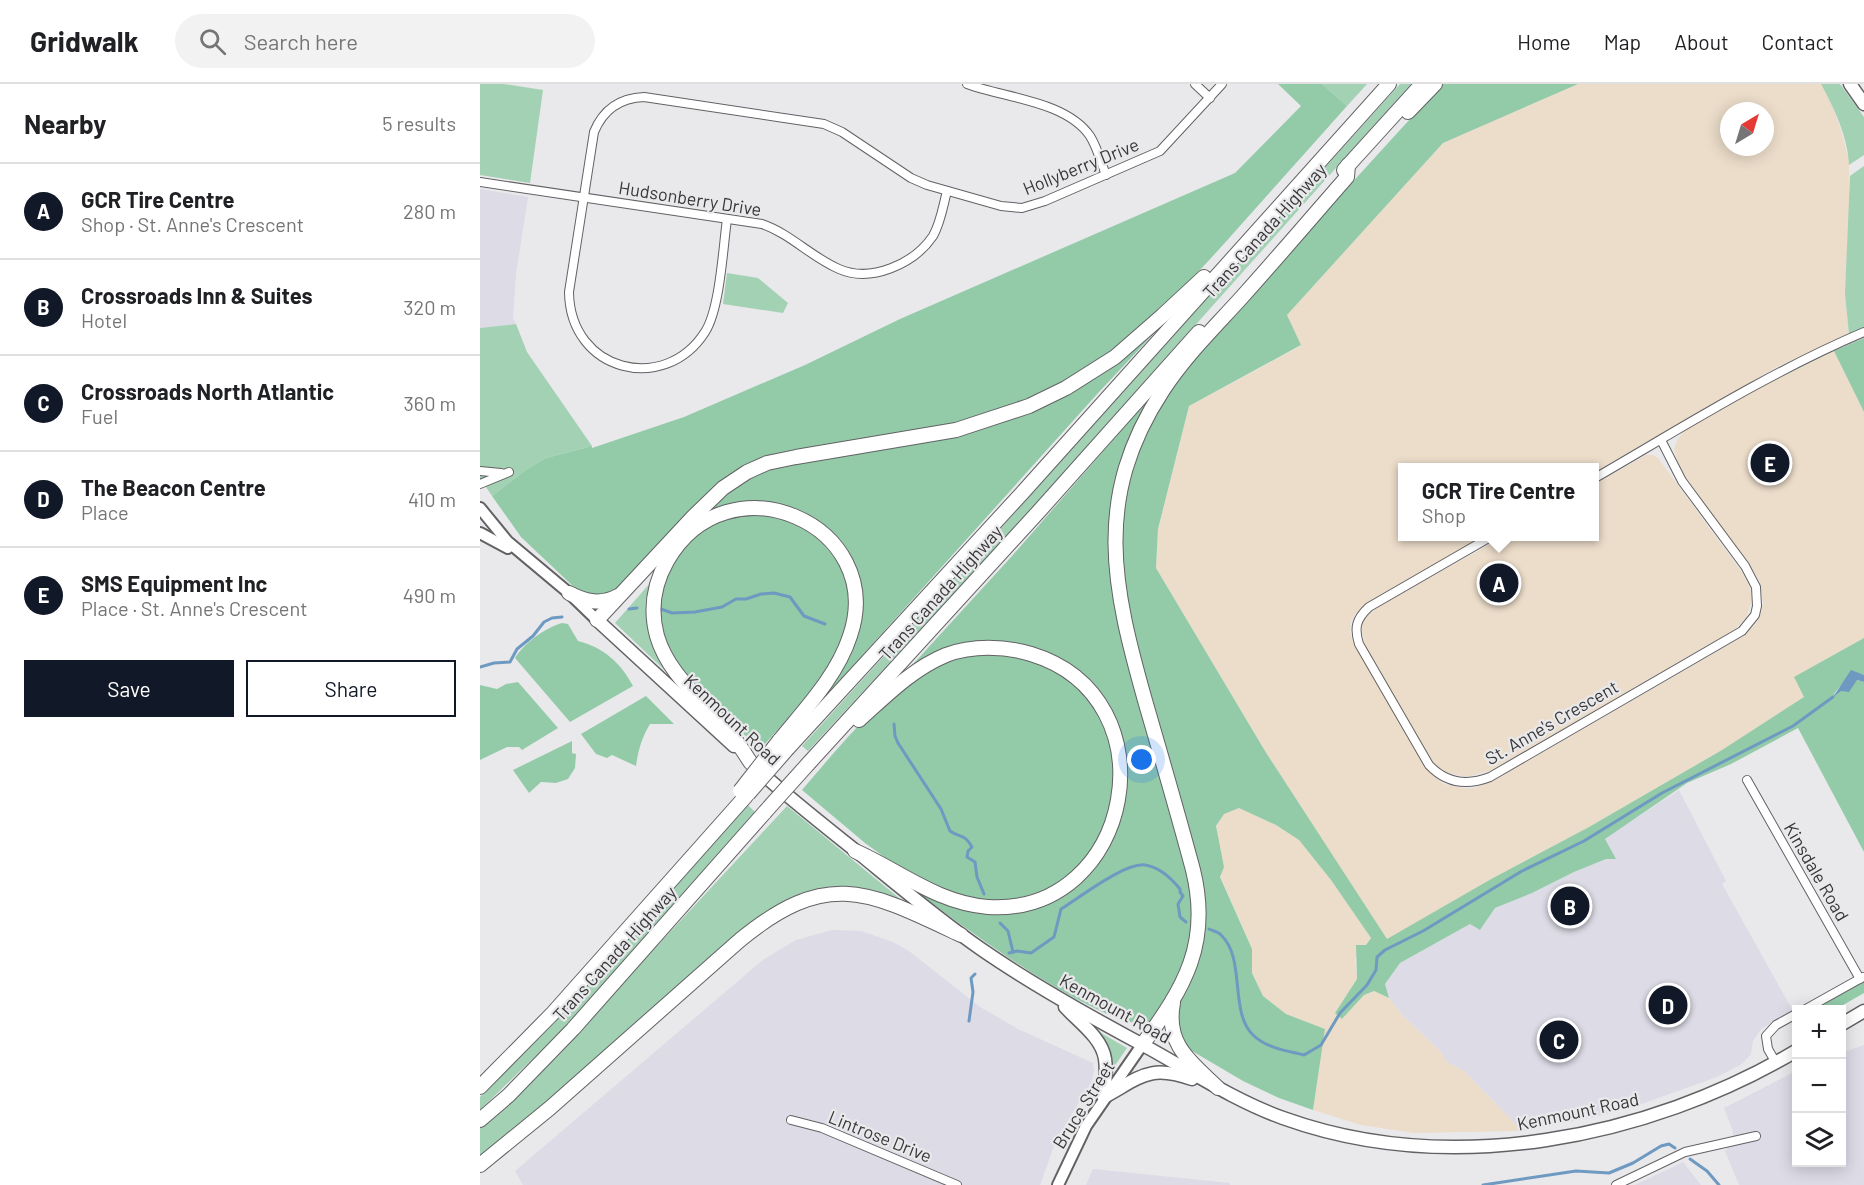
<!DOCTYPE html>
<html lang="en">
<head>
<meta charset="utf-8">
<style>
  :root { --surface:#fff; --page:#f2f2f2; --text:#202124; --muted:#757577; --line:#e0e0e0; --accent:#111827 }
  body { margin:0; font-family:Barlow,sans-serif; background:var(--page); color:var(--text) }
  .controls { position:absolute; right:18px; bottom:18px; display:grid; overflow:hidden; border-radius:0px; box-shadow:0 3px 15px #0003 }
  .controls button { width:54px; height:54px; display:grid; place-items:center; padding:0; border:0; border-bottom:2px solid var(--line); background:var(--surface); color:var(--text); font:30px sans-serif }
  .compass { position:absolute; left:1240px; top:18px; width:54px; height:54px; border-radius:50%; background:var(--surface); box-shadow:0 3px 15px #0003; rotate:38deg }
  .you { position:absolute; left:662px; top:676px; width:21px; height:21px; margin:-15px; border:4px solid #fff; border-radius:50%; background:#1a73e8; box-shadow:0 0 0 9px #1a73e833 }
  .badge { display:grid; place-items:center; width:39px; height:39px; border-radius:50%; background:var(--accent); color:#fff; font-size:20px; font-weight:700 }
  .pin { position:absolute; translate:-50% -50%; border:3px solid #fff; box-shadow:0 2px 6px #0006 }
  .popup { position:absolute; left:918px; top:379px; width:201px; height:78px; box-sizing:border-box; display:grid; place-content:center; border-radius:0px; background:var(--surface); filter:drop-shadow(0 2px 4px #0005); font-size:20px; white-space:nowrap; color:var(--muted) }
  .popup b { font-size:22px; color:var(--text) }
  .popup::after { content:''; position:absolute; left:50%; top:100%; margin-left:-12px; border:12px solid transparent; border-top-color:var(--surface) }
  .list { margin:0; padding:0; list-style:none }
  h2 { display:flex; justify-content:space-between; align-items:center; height:78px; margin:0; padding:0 24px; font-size:26px }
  h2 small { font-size:20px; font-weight:400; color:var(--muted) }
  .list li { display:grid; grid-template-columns:39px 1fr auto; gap:18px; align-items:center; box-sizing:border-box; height:96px; padding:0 24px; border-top:2px solid var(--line) }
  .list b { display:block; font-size:22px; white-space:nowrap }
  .list p { margin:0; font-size:20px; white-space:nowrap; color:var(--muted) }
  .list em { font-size:20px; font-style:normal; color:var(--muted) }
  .actions { display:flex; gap:12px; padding:18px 24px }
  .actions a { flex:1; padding:14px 0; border:2px solid var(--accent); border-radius:0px; text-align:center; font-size:21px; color:var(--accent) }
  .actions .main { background:var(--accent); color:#fff }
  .icon { flex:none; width:33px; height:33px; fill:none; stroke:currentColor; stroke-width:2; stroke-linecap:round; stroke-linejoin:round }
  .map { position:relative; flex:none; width:1384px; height:1101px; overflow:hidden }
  header { display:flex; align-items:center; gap:36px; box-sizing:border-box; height:84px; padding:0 30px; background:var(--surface); border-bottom:2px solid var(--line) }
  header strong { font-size:28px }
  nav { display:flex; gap:33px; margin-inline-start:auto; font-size:21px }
  .search { width:420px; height:54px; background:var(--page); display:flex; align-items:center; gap:15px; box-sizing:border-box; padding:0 21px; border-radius:33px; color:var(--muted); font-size:22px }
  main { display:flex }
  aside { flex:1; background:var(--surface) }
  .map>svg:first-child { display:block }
  .built { fill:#dcdbe6 }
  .industrial { fill:#ecddca; fill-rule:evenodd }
  .green { fill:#a2d1b4 }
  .forest { fill:#93cba9 }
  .water { fill:#6e99c1 }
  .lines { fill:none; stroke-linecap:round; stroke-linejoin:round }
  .stream { stroke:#6e99c1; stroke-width:3 }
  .street-casing { stroke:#626164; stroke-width:10 }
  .secondary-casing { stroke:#626164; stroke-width:14 }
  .primary-casing { stroke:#626164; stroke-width:15 }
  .highway-casing { stroke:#626164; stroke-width:16 }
  .street { stroke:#fff; stroke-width:8 }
  .secondary { stroke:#fff; stroke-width:10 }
  .primary { stroke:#fff; stroke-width:12 }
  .highway { stroke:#fff; stroke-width:14 }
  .highway-bridge-casing { stroke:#626164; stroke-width:16; stroke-linecap:butt }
  .highway-bridge { stroke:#fff; stroke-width:14 }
  .labels { text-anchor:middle; stroke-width:4.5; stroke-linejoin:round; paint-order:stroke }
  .street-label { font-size:18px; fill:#373738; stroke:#e9e9ec }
</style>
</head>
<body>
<header>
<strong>Gridwalk</strong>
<div class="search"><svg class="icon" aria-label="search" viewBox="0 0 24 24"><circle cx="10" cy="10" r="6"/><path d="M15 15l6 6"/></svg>Search here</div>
<nav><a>Home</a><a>Map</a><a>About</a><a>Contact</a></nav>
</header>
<main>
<aside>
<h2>Nearby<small>5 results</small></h2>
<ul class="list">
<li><span class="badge">A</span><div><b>GCR Tire Centre</b><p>Shop · St. Anne's Crescent</p></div><em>280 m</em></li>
<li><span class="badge">B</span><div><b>Crossroads Inn &amp; Suites</b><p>Hotel</p></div><em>320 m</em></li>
<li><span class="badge">C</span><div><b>Crossroads North Atlantic</b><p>Fuel</p></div><em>360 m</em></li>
<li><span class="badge">D</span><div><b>The Beacon Centre</b><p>Place</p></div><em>410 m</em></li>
<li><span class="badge">E</span><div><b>SMS Equipment Inc</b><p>Place · St. Anne's Crescent</p></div><em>490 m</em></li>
</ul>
<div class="actions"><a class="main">Save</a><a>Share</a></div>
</aside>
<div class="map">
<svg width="1384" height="1101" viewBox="0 0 1384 1101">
  <rect width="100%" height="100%" fill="#e9e9ec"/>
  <g class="built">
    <path d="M0,105L48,113L36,190L33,234L36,240L0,244Z"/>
    <path d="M1199,706L1246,797L1242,800L1313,927L1281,945L1273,957L1271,970L1262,980L1237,993L1156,1022L1111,1034L1042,1047L984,987L967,978L960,967L923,932L909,914L905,900L920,879L990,840L1000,846L1015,824L1052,809L1094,788L1126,775H1135L1124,755Z"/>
    <path d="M352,846L381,847L413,858L429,867L500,923L538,945L613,979L614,987L611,999L577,1054L560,1101H43L35,1087L284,875L316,856Z"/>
    <path d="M1384,961V1101H1259L1245,1067L1252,1059L1253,1047L1244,1024L1316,987V1078H1362V969Z"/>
    <path d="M1203,1078L1221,1101H1155Z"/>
    <path d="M613,1085L750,1099V1101H606Z"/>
  </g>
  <g class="industrial">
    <path d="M1098,0H1341L1352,20L1361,46L1369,76V129L1365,210L1369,250L1297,283L1115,388V384H923V452L1002,453L885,520L877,528L871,537L870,548L873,558L944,681L956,694L964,700L984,704H994L1015,696L1262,553L1277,538L1281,529L1283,518L1280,498L1270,482L1200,386L1194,365L1197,356L1204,347L1281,303L1354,267L1384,328V554L1315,593L1325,613L1242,666L1109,743L1013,794L907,856L785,667L676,484L678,445L709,322L821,262L807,231L963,59ZM1249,27H1285V63H1249Z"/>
    <path d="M1166,371H1173L1178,374L1261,487L1270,503L1271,512V519L1266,534L1254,546L1010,687L986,693L964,688L952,677L885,562L881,543L883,535L900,522L1022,453L1115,452V400Z"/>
    <path d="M759,724L796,741L819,756L851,796L891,854L875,875L877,895L855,929L862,935L884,911L894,907L909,914L923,932L960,967L967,978L984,987L1042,1047L934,1049L881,1041L833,1026L845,945L806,930L783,912L772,889V865L740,792L736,743L743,730Z"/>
  </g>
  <g class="green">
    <path d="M0,0H24L63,6L50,99L0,91Z"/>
    <path d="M842,0H887L867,22Z"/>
    <path d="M920,0H931L524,455L328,667L322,662L516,449Z"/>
    <path d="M1341,0H1360L1384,33V71L1369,81C1368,53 1354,24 1341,0Z"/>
    <path d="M1384,82V243L1369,250L1365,210L1370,92Z"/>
    <path d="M247,189L278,194L308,219L303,229L243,220Z"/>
    <path d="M36,240L47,268L112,362L66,374L47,385L12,412L0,394V244Z"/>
    <path d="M172,497L194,595L135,539Z"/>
    <path d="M268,721L275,728L81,947L0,1026V1013L73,940Z"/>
    <path d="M307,722L430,823L410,815L319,814L0,1077V1044L40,1007L86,960Z"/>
    <path d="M609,942L647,964L629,990Z"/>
  </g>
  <g class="forest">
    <path d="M798,0H842L867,22C834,59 801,96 767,134C703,206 634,284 542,319C463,349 377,356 294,370L262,384L138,504L126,511L115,512L96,505L41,453L12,412L47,385L66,374L112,362V364L204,333L325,281L420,235L755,89L821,22Z"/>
    <path d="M962,0H1098L963,59L807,231L821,261L709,322L678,445L676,484L785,667L907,855L1013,794L1109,743L1242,666L1324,613L1314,593L1384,554V591L1380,590L1362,600L1353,611L1377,596L1384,598V768L1318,644L1251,680L1207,699L1125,755L1136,775H1126L1094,788L1052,809L1015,824L1000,846L990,840L920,879L905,900L909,914L894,907L884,911L862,935L855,929L877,895L876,861H886L891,854L851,796L819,756L796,741L759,724L744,730L736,742L744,783L740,793L772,865V889L783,912L806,930L845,945L833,1026L799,1014L763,997L707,964L700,952L695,928L722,855L645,521L639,456L648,389L671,333L721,264Z"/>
    <path d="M697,225L619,308L335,624C355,594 380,564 381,526C382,507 370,493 360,477C353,465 347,447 336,438C303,409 257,416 220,433C241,412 262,397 288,384L523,337Z"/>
    <path d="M1384,254V328L1354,267Z"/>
    <path d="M681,301L631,436L630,479L638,532L713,803V857L691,909L669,940C621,945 475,838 434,805L546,824L625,766L633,751L643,723L647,694L644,664L634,635L618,608L606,596L583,578L557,567L513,559L424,590L532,472Z"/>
    <path d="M260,429C273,430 288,429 301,432C321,436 339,454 351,469C407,537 323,615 281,665C232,622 162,572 185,497C191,476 209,452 230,441C239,436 250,433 260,429Z"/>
    <path d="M82,539L88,540L98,557C123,563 141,579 153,602L90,638L35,574C44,559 65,544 82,539Z"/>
    <path d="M527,568L582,588L613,618L632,658L637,697L622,754L595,785L578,800L560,808L523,818L483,814L429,791L385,759L322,706C366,655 421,584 490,570C502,568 515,569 527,568Z"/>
    <path d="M38,598L78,644L42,666L39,663H27L0,676V601L17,605L26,600Z"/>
    <path d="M166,612L194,640H170C162,653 158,667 156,682L132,671L127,674L116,670L101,650Z"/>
    <path d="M92,657V669L96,670L95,684L88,695L76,699L61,698L49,709L33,686Z"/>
    <path d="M1384,898V909L1356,925H1335Z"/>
  </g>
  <path class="water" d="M1371,586L1384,591V598L1377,596L1369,608L1361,607L1353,613Z"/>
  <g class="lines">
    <g class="stream">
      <path d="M149,525L157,524"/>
      <path d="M181,525L192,529L215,528L242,523L256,515H266L281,510L294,509L310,513L324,532L345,540"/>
      <path d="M0,583L14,579L30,578L37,565L53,552L64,538L72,534L82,533"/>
      <path d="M414,640L415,652L418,659L461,725L470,747C480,754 484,749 492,763L488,767L487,773L495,778L497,793L504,810"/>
      <path d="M520,839L528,847L533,868"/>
      <path d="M729,845C733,847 739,848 741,851C766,874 749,928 773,951C786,964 808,967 824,971L841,961L860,929L887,901L896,886L897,873L905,866L943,847L1042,787L1104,757L1182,709L1313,642L1353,613"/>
      <path d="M529,869L537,867L551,869L574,853L581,825C599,814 645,778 665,781C680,783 691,794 700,805V808L703,812L698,820L700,833L706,838"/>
      <path d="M489,937L493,908L491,894L495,890"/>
      <path d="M1210,1075L1227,1087L1239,1101"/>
      <path d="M1003,1101L1096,1087L1129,1089L1153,1079L1181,1062L1189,1060L1195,1064"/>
    </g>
    <g class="street-casing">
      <g id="street">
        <path d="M487,0C525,14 586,17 610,52C617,63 621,78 626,91"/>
        <path d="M715,0L730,14"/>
        <path d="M0,98L282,140C311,150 331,173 359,185C391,199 434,180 453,152C461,138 463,122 467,107"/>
        <path d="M247,135C243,164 240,225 225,248C185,311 90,288 89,208L114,48C123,26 139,14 164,13L344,40L362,48L431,94L447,101L521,122L542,124L565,117L680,67L742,0"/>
        <path d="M0,387L21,389"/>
        <path d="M1115,394C1203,343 1290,288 1384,248"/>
        <path d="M0,400L29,388"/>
        <path d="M1012,452L889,523C876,535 874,544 879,560L949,681C966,699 987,702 1010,693L1262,547L1275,531L1277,522L1276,503L1265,482L1202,397L1181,356"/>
        <path d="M1267,696L1380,895"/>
        <path d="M1324,926L1383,893"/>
        <path d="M1296,979L1288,965L1286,952L1296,941L1316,930"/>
        <path d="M311,1036L342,1044L477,1101"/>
        <path d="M1136,1101L1205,1068L1276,1052"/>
      </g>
    </g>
    <g class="secondary-casing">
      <g id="secondary">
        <path d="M0,424L27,457L89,509L117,536"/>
        <path d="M0,449L28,464"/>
        <path d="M578,1101L606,1042L662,961"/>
      </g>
    </g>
    <g class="primary-casing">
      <g id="primary">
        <path d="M1370,0L1384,20"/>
        <path d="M117,536L254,662"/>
        <path d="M277,685C310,715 346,743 381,771C420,803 459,836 501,865C553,901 607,931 663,961C709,986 753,1016 803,1034C970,1094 1167,1055 1316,967"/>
        <path d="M585,923C599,938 622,954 625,975C627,987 625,1001 624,1013"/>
        <path d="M1362,940L1384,927"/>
        <path d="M624,1013C661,993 669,980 712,995"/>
      </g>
    </g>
    <g class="highway-casing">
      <g id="highway">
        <path d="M928,28L955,0"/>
        <path d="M864,86L942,0"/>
        <path d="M89,509C106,518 121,521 138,512"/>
        <path d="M117,536L213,433L243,404L267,388L287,379L316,373L476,346L549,322L586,304L635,273L682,232L724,193"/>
        <path d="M308,664L544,407L909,0"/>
        <path d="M271,679C264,669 258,658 250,649C225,617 189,593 177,552C170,526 174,500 187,477C248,370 408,441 370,552C357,592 325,625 299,657"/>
        <path d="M328,680L561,425L719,248"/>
        <path d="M375,767C420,787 457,819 508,823C653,832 695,614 551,570C525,562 492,561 466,571C432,585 406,612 379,636"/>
        <path d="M693,919C685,961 711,978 738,1004"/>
        <path d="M662,961C705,903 731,859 713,786C698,730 682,675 666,620C633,504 612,414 683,306C705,272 735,243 762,213C798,173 832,133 867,93L868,81"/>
        <path d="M0,1003L73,929L266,712"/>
        <path d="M0,1036L29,1011L93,945L285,728"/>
        <path d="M0,1081L70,1024L260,856C348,784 388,807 481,851"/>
      </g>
    </g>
    <use href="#street" class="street"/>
    <use href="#secondary" class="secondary"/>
    <use href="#primary" class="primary"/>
    <use href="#highway" class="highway"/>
    <g class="highway-bridge-casing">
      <g id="highway-bridge">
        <path d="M260,707L299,657"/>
        <path d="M268,710L308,664"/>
        <path d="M285,728L328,680"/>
      </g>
    </g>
    <use href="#highway-bridge" class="highway-bridge"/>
  </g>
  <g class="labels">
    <g class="street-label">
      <text transform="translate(601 83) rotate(-22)" y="6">Hollyberry Drive</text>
      <text transform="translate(210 115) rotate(9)" y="6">Hudsonberry Drive</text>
      <text transform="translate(785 147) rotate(-48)" y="6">Trans Canada Highway</text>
      <text transform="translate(461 509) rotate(-48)" y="6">Trans Canada Highway</text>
      <text transform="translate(252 636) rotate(43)" y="6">Kenmount Road</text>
      <text transform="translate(1072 639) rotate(-30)" y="6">St. Anne's Crescent</text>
      <text transform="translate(1336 788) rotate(60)" y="6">Kinsdale Road</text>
      <text transform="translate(135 870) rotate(-48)" y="6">Trans Canada Highway</text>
      <text transform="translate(635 925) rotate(29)" y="6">Kenmount Road</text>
      <text transform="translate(604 1021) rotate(-58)" y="6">Bruce Street</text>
      <text transform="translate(1098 1028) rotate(-12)" y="6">Kenmount Road</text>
      <text transform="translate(400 1053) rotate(22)" y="6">Lintrose Drive</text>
    </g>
  </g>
</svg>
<div class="controls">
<button>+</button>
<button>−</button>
<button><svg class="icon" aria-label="layers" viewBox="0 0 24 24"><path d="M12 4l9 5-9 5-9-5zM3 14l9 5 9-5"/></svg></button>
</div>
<svg class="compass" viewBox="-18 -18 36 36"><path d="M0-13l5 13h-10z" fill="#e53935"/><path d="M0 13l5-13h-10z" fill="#757577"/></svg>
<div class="you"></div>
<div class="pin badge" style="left:1019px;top:499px">A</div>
<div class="popup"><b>GCR Tire Centre</b>Shop</div>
<div class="pin badge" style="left:1090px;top:822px">B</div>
<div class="pin badge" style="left:1079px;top:956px">C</div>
<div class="pin badge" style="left:1188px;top:921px">D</div>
<div class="pin badge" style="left:1290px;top:379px">E</div>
</div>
</main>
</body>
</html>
